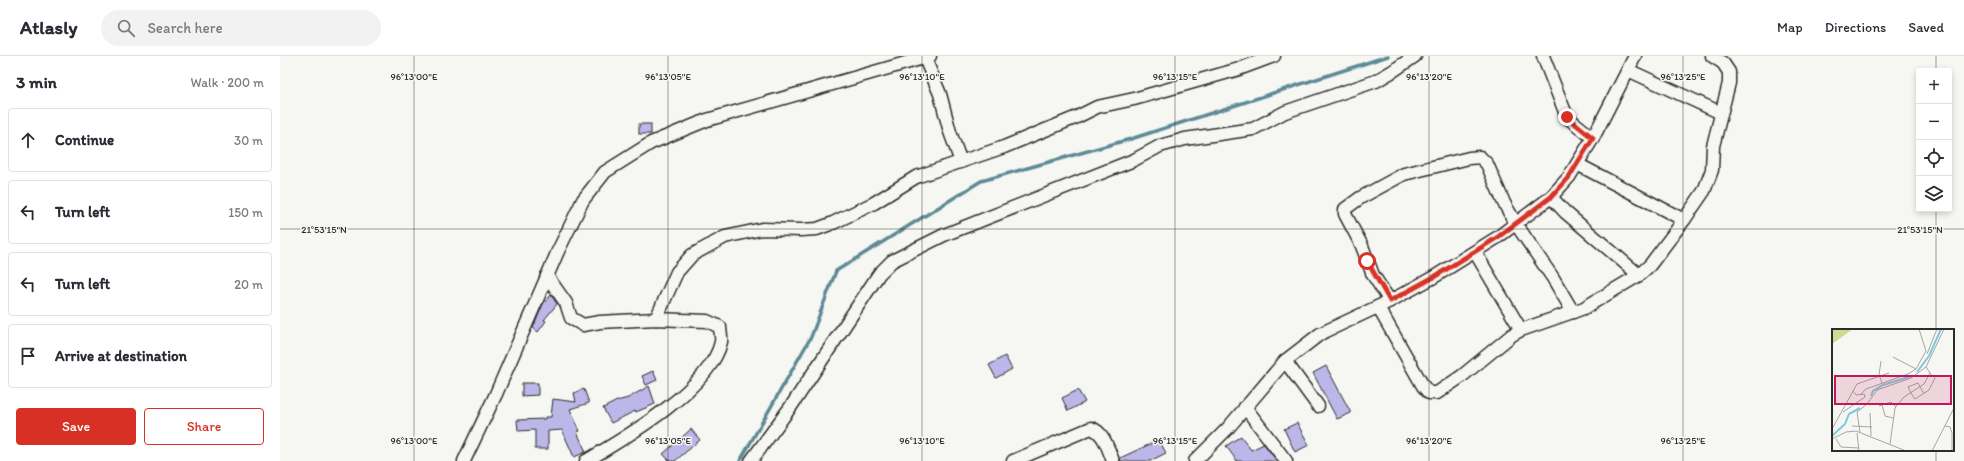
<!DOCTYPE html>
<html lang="en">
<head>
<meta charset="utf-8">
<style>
  :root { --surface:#fff; --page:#f2f2f3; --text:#2b2b33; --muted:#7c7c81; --line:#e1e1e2; --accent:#d93025 }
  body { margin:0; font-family:Itim,sans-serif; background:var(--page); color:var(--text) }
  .controls { position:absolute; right:12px; top:12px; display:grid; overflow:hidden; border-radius:4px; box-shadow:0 2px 6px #0003 }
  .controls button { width:36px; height:36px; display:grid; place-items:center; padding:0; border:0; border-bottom:1px solid var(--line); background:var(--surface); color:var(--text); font:20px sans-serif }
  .stop { position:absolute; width:12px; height:12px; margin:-9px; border:3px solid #d93025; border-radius:50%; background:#fff }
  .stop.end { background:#d93025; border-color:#fff; box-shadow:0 1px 4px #0008 }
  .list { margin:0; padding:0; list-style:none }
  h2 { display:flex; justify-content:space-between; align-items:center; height:52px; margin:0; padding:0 16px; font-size:17px }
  h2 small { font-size:13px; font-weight:400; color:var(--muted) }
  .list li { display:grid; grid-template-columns:26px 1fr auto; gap:12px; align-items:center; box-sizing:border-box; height:64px; margin:0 8px 8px; padding:0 8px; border:1px solid var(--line); border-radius:4px }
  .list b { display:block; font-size:15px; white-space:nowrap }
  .list em { font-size:13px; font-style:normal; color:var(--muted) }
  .actions { display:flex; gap:8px; padding:12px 16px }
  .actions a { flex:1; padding:9px 0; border:1px solid var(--accent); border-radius:4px; text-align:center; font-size:14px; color:var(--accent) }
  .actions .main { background:var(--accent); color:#fff }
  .icon { flex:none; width:22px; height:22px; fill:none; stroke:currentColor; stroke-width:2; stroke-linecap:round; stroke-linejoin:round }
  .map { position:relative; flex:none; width:1684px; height:405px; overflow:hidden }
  header { display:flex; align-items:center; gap:24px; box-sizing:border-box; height:56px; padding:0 20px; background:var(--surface); border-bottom:1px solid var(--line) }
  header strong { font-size:19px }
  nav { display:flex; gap:22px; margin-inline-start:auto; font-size:14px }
  .search { width:280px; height:36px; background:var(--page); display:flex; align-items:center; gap:10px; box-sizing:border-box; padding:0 14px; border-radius:22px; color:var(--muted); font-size:15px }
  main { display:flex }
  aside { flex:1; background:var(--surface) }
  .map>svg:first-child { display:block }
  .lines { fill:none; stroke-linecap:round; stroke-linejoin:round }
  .stream { stroke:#5c8a95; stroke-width:3.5 }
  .building { fill:#bcb7e9; stroke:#2b2b2b }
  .street-casing { stroke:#2b2b2b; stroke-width:15 }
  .street { stroke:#f6f6f2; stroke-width:12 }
  .route { stroke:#d93025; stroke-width:5 }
  .ticks { fill:none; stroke:#2b2b2b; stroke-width:1; stroke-opacity:0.45 }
  .inset-river { fill:none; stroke:#7dcadc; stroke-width:2 }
  .inset-road { fill:none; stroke:#a5a5a2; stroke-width:1 }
  .view { fill:#c2185b; fill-opacity:0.15; stroke:#c2185b; stroke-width:2 }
  .inset-edge { fill:none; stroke:#2b2b2b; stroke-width:2 }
  .ticks-label { font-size:10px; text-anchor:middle; fill:#2b2b2b; stroke:#f6f6f2; stroke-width:3; stroke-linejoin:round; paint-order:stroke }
</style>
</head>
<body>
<header>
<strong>Atlasly</strong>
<div class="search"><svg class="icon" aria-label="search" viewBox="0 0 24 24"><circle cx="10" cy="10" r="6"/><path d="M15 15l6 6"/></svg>Search here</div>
<nav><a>Map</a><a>Directions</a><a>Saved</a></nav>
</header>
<main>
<aside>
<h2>3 min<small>Walk · 200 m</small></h2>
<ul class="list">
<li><svg class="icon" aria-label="ahead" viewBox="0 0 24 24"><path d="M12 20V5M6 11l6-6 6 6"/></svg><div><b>Continue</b></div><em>30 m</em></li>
<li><svg class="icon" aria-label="left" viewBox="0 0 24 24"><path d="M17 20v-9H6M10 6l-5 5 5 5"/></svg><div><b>Turn left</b></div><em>150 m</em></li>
<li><svg class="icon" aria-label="left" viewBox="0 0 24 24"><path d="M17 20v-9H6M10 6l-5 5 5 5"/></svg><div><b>Turn left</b></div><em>20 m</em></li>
<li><svg class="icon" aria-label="arrive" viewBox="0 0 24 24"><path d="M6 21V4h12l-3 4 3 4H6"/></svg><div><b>Arrive at destination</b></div></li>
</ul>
<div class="actions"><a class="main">Save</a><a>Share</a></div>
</aside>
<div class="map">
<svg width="1684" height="405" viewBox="0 0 1684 405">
  <rect width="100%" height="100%" fill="#f6f6f2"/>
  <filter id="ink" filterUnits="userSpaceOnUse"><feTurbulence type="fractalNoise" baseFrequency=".025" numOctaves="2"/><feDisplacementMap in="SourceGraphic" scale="8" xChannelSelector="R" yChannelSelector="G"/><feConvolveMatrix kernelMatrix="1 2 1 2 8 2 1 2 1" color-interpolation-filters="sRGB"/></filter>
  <g filter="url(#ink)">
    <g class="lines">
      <path class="stream" d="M460,405L531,281L556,215L701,125L854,82L1108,0"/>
    </g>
    <g class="building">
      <rect x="359" y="68" width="12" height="10"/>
      <path d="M271,239L277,248L264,264L266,265L258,276L253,272L263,248Z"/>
      <path d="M725,300L732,313L716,322L709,309Z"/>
      <path d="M1046,310L1071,357L1057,363L1033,317Z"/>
      <path d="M373,315L377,324L366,329L362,320Z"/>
      <path d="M242,327H258V339L242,340Z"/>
      <path d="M369,330L375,348L356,356L355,355L331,367L323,352L337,345L348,342Z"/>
      <path d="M304,333L309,347L290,353L300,375L297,376L306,396L294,401L282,374L268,375V393H255V374L238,375L237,364L265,363V361H271L273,343L296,346L294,337Z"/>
      <path d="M798,334L805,346L788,355L782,342Z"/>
      <path d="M1017,367L1029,389L1015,396L1004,373Z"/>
      <path d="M411,373L420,384L395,405H390L383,398Z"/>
      <path d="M961,380L971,394L984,388L997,405H957L946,390Z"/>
      <path d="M879,384L886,397L870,405H840V402Z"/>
    </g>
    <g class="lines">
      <g class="street-casing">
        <g id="street">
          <path d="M644,0L660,38L670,76L681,106"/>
          <path d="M1263,0L1287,61L1313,82"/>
          <path d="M1348,14L1441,57"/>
          <path d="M1297,108L1404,164"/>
          <path d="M1271,141L1285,156L1359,219"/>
          <path d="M1195,196L1241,274"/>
          <path d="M267,220L286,247L291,262L303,269L320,266L376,263L427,265L440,271C440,276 442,282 441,286C431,332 345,382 306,405"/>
          <path d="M1110,245L1093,219L1082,190L1065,158V153L1080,142L1124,118L1189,102L1200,101L1207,108L1224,147L1236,168L1273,222L1293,256"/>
          <path d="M1098,251L1143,330L1149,337H1157L1182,320L1232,279L1241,274L1304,252L1359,219L1370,209L1404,164L1424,135L1432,114L1433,90L1449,27V16L1443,7L1432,0"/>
          <path d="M376,263L397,216L412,199L445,181L482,173L521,174L537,173L553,167L594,147L636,121L724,91L797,61L817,51L854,43L959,13L994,0"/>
          <path d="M1005,305L1038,350"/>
          <path d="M965,351L1006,405"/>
          <path d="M184,405L216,338L278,195L303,144L325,116L371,87L427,64L650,0"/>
          <path d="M471,405L512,349L599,218L612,205L664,179L854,104L880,90L905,83L973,73L1005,56L1096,25L1113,15L1135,0"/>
          <path d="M733,405L811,372C824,376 828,393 833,405"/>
          <path d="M915,405L948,372L1005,305L1040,278L1110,245L1154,221L1218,181L1271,141L1289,121L1313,82L1355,0"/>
        </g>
      </g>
      <use href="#street" class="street"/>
    </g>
  </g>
  <g class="lines" filter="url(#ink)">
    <path class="route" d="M1087,205L1110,245L1154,221L1218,181L1271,141L1289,121L1313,82L1287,61"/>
  </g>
  <path class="ticks" d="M134,0V405M388,0V405M642,0V405M895,0V405M1149,0V405M1403,0V405M1656,0V15M1656,153V274M0,173H1684M1656,394V405"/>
  <g transform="translate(1552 273)">
    <rect width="122" height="122" fill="#f6f6f2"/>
    <path d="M0,0H21L0,15Z" fill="#c9dd92"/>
    <path class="inset-river" d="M85,43L97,27L109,0M39,67L41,62L51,56L80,47M0,107L13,95L17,85L28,79"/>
    <path class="inset-road" d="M95,25L105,0M61,28L84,40M49,32L47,46L50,54M79,64L83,70L97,61L103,49L98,44M79,64L76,58L86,54L92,65M29,65L34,60L76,45L84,40L94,22L87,0M50,76L53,87L61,89M47,77L59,73L64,78M11,83L33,68L32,65L24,66L21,62M38,84L39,107M20,97L40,98M113,97L118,98L120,104V122M0,100L25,55L57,44M28,103L25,83L35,75L45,61L79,49L94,38L112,0M25,104L27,122M0,110L14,103L24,102L74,122M4,110L9,118L27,119M58,115L63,79L72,68L92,55L98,44L94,38M100,122L122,79"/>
    <path class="view" d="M3,47H119V75H3Z"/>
    <rect width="122" height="122" class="inset-edge"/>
  </g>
  <g class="ticks-label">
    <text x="134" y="24">96°13'00"E</text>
    <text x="388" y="24">96°13'05"E</text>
    <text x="642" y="24">96°13'10"E</text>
    <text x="895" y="24">96°13'15"E</text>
    <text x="1149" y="24">96°13'20"E</text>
    <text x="1403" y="24">96°13'25"E</text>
    <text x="44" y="177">21°53'15"N</text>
    <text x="1640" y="177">21°53'15"N</text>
    <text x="134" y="388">96°13'00"E</text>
    <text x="388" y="388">96°13'05"E</text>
    <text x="642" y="388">96°13'10"E</text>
    <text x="895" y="388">96°13'15"E</text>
    <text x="1149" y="388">96°13'20"E</text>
    <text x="1403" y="388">96°13'25"E</text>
  </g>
</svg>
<div class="controls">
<button>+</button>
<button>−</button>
<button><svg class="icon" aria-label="locate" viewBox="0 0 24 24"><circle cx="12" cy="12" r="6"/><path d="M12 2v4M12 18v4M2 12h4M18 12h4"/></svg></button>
<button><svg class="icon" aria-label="layers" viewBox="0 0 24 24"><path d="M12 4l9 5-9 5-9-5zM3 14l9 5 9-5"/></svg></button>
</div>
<div class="stop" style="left:1087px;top:205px"></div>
<div class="stop end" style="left:1287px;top:61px"></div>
</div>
</main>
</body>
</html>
